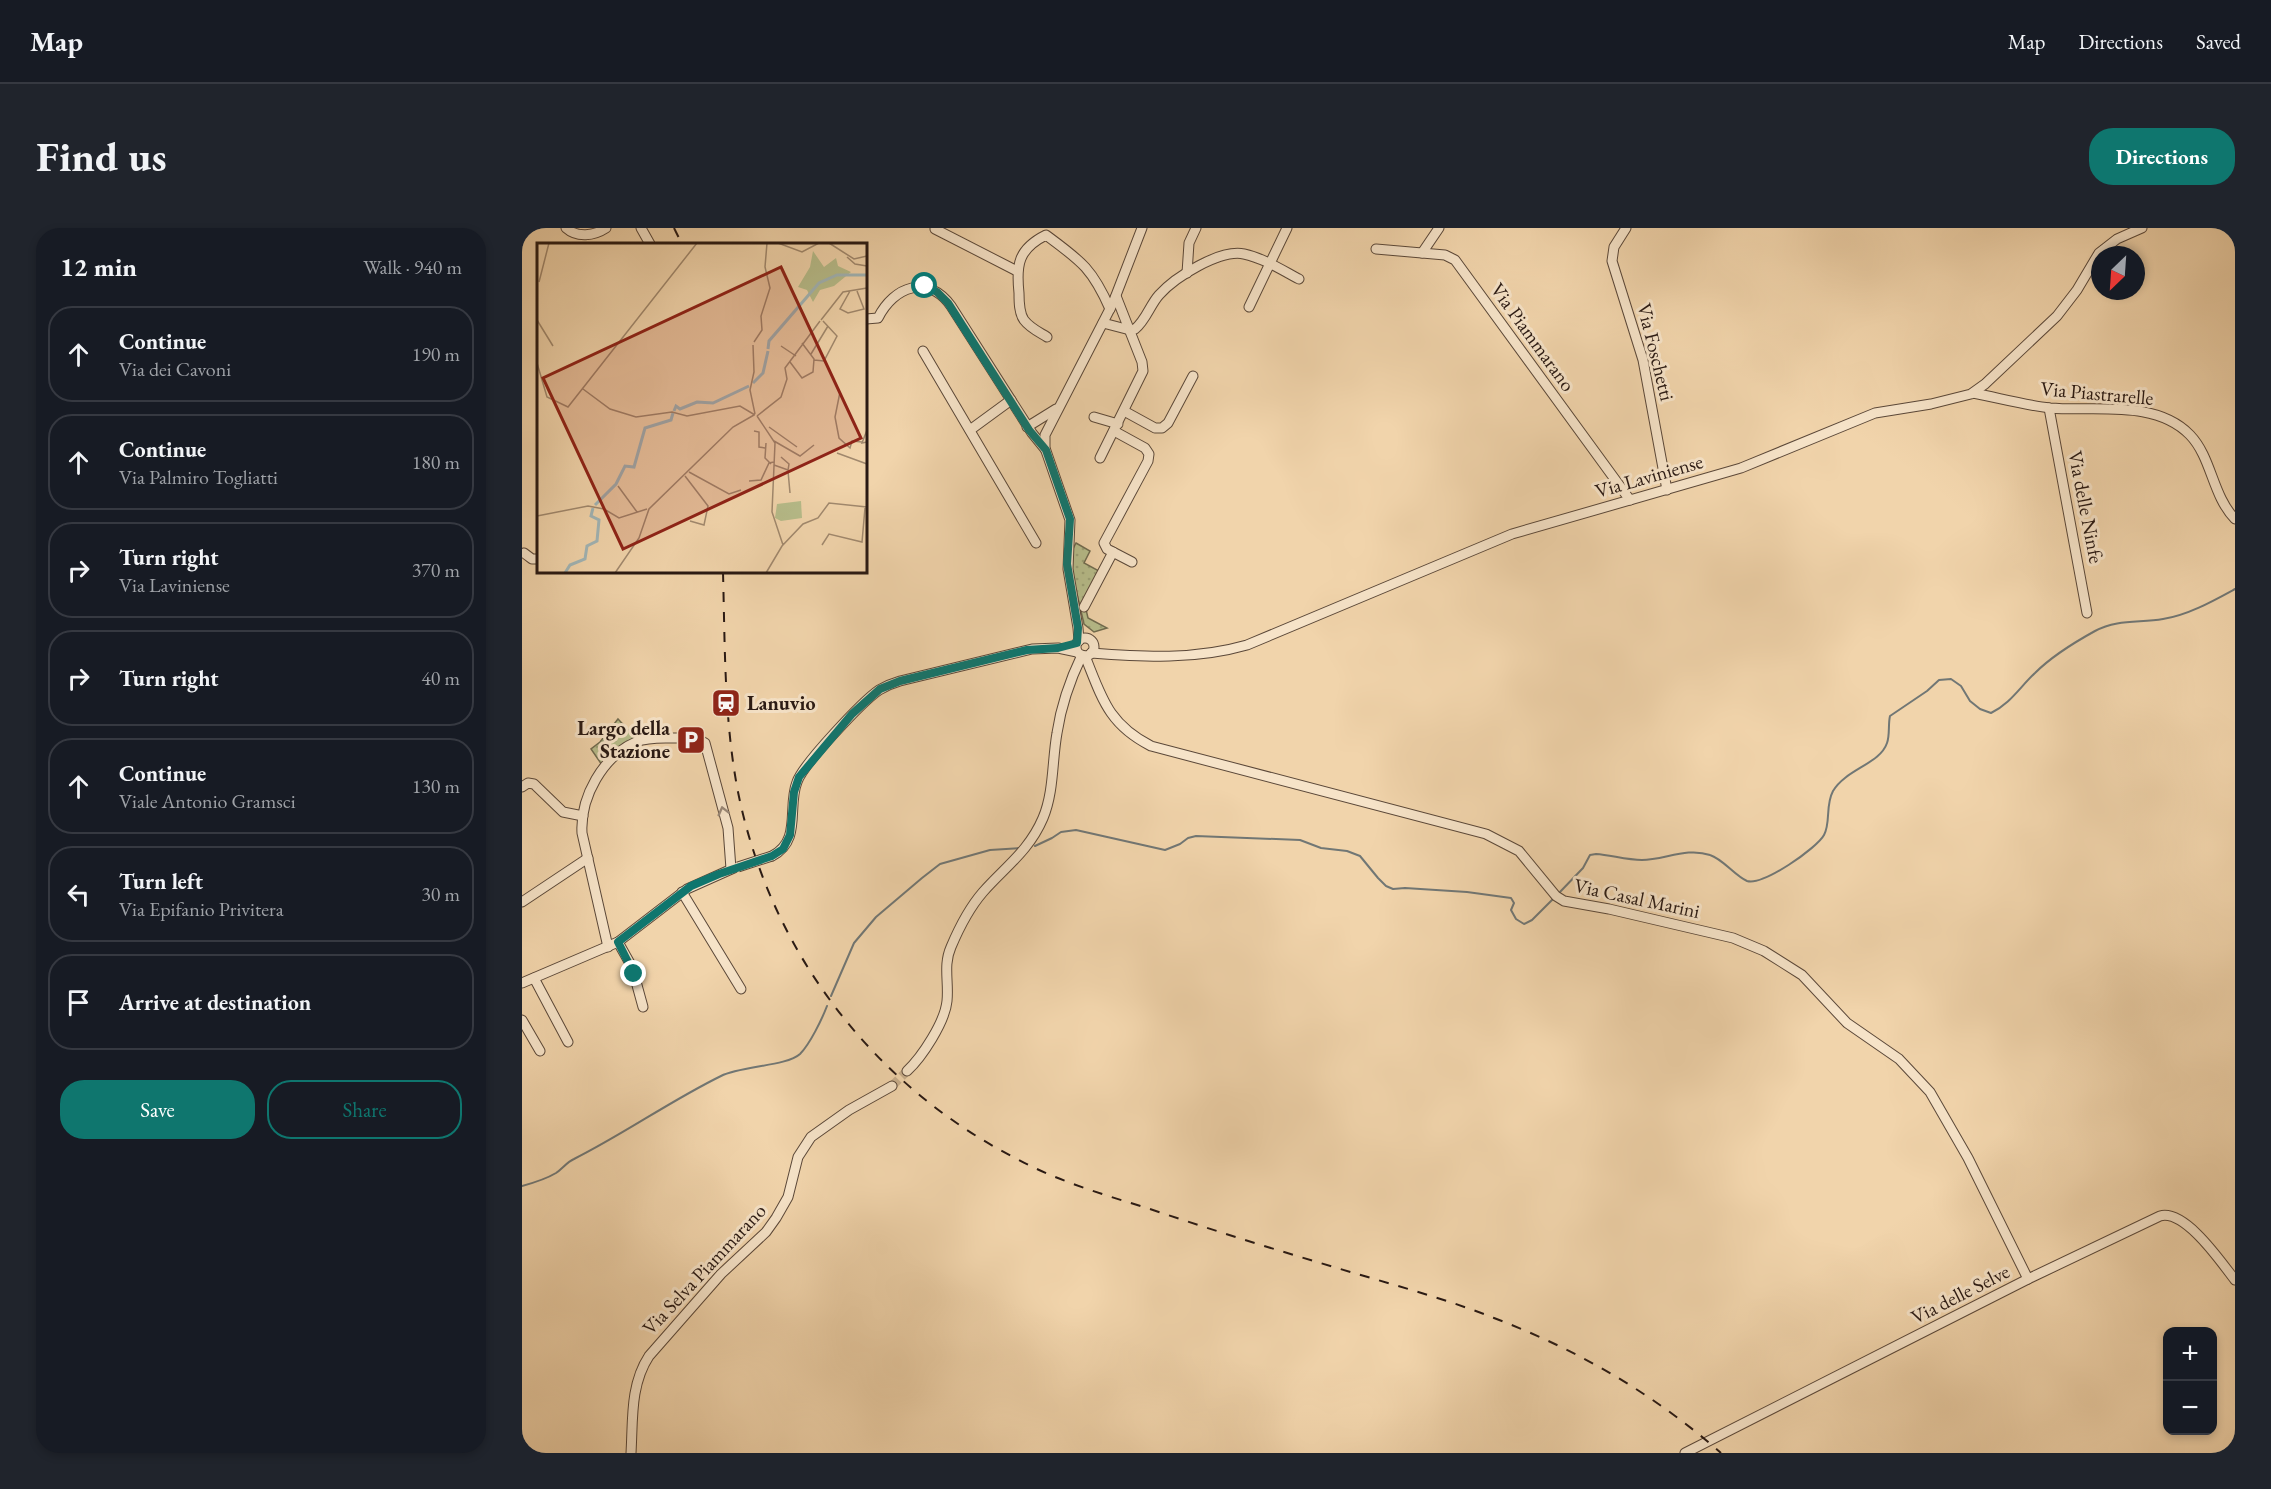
<!DOCTYPE html>
<html lang="en">
<head>
<meta charset="utf-8">
<style>
  :root { --surface:#171b24; --page:#20242c; --text:#f1f3f6; --muted:#9ea1a6; --line:#363941; --accent:#0f766e }
  body { margin:0; font-family:"EB Garamond",serif; background:var(--page); color:var(--text) }
  .controls { position:absolute; right:18px; bottom:18px; display:grid; overflow:hidden; border-radius:12px; box-shadow:0 3px 9px #0003 }
  .controls button { width:54px; height:54px; display:grid; place-items:center; padding:0; border:0; border-bottom:2px solid var(--line); background:var(--surface); color:var(--text); font:30px sans-serif }
  .compass { position:absolute; left:1569px; top:18px; width:54px; height:54px; border-radius:50%; background:var(--surface); box-shadow:0 3px 9px #0003; rotate:205deg }
  .stop { position:absolute; width:18px; height:18px; margin:-14px; border:4px solid #0f766e; border-radius:50%; background:#fff }
  .stop.end { background:#0f766e; border-color:#fff; box-shadow:0 2px 6px #0008 }
  .list { margin:0; padding:0; list-style:none }
  h2 { display:flex; justify-content:space-between; align-items:center; height:78px; margin:0; padding:0 24px; font-size:26px }
  h2 small { font-size:20px; font-weight:400; color:var(--muted) }
  .list li { display:grid; grid-template-columns:39px 1fr auto; gap:18px; align-items:center; box-sizing:border-box; height:96px; margin:0 12px 12px; padding:0 12px; border:2px solid var(--line); border-radius:24px }
  .list b { display:block; font-size:22px; white-space:nowrap }
  .list p { margin:0; font-size:20px; white-space:nowrap; color:var(--muted) }
  .list em { font-size:20px; font-style:normal; color:var(--muted) }
  .actions { display:flex; gap:12px; padding:18px 24px }
  .actions a { flex:1; padding:14px 0; border:2px solid var(--accent); border-radius:24px; text-align:center; font-size:21px; color:var(--accent) }
  .actions .main { background:var(--accent); color:#fff }
  .icon { flex:none; width:33px; height:33px; fill:none; stroke:currentColor; stroke-width:2; stroke-linecap:round; stroke-linejoin:round }
  .map { position:relative; flex:none; width:1713px; height:1225px; overflow:hidden; border-radius:24px }
  header { display:flex; align-items:center; gap:36px; box-sizing:border-box; height:84px; padding:0 30px; background:var(--surface); border-bottom:2px solid var(--line) }
  header strong { font-size:28px }
  nav { display:flex; gap:33px; margin-inline-start:auto; font-size:21px }
  .intro { display:flex; align-items:center; justify-content:space-between; box-sizing:border-box; height:144px; padding:0 36px }
  h1 { margin:0; font-size:42px }
  .button { padding:15px 27px; border-radius:24px; background:var(--accent); color:#fff; font-size:21px; font-weight:700 }
  main { display:flex; gap:36px; padding:0 36px }
  aside { flex:1; background:var(--surface); border-radius:24px; box-shadow:0 3px 9px #0003 }
  .map>svg:first-child { display:block }
  .park { fill:url(#park-dots); stroke:#706b4f; stroke-width:1.5 }
  .lines { fill:none; stroke-linecap:round; stroke-linejoin:round }
  .stream { stroke:#717775; stroke-width:2 }
  .minor-tunnel { stroke:#c9af8d; stroke-width:9; stroke-dasharray:9 4.5; stroke-linecap:butt }
  .minor-casing { stroke:#5b4839; stroke-width:11 }
  .minor { stroke:#f6e3c8; stroke-width:9 }
  .rail { stroke:#291913; stroke-width:2; stroke-dasharray:10 10; stroke-linecap:butt }
  .minor-bridge-casing { stroke:#5b4839; stroke-width:11; stroke-linecap:butt }
  .minor-bridge { stroke:#f6e3c8; stroke-width:9 }
  .oneway { stroke:#9a8877 }
  .route { stroke:#0f766e; stroke-width:8 }
  .labels { text-anchor:middle; stroke-width:6; stroke-linejoin:round; paint-order:stroke }
  .street-label { font-size:20px; fill:#291913; stroke:#f6e3c8 }
  .poi-label { font-size:20px; font-weight:bold; fill:#291913; stroke:#f6e3c8; text-anchor:start }
  .inset-river { fill:none; stroke:#a1b5b6; stroke-width:3 }
  .inset-road { fill:none; stroke:#a1896e; stroke-width:1.5 }
  .view { fill:#8f2418; fill-opacity:0.15; stroke:#8f2418; stroke-width:3 }
  .inset-edge { fill:none; stroke:#291913; stroke-width:3 }
</style>
</head>
<body>
<header>
<strong>Map</strong>
<nav><a>Map</a><a>Directions</a><a>Saved</a></nav>
</header>
<div class="intro"><h1>Find us</h1><a class="button">Directions</a></div>
<main>
<aside>
<h2>12 min<small>Walk · 940 m</small></h2>
<ul class="list">
<li><svg class="icon" aria-label="ahead" viewBox="0 0 24 24"><path d="M12 20V5M6 11l6-6 6 6"/></svg><div><b>Continue</b><p>Via dei Cavoni</p></div><em>190 m</em></li>
<li><svg class="icon" aria-label="ahead" viewBox="0 0 24 24"><path d="M12 20V5M6 11l6-6 6 6"/></svg><div><b>Continue</b><p>Via Palmiro Togliatti</p></div><em>180 m</em></li>
<li><svg class="icon" aria-label="right" viewBox="0 0 24 24"><path d="M7 20v-9h11M14 6l5 5-5 5"/></svg><div><b>Turn right</b><p>Via Laviniense</p></div><em>370 m</em></li>
<li><svg class="icon" aria-label="right" viewBox="0 0 24 24"><path d="M7 20v-9h11M14 6l5 5-5 5"/></svg><div><b>Turn right</b></div><em>40 m</em></li>
<li><svg class="icon" aria-label="ahead" viewBox="0 0 24 24"><path d="M12 20V5M6 11l6-6 6 6"/></svg><div><b>Continue</b><p>Viale Antonio Gramsci</p></div><em>130 m</em></li>
<li><svg class="icon" aria-label="left" viewBox="0 0 24 24"><path d="M17 20v-9H6M10 6l-5 5 5 5"/></svg><div><b>Turn left</b><p>Via Epifanio Privitera</p></div><em>30 m</em></li>
<li><svg class="icon" aria-label="arrive" viewBox="0 0 24 24"><path d="M6 21V4h12l-3 4 3 4H6"/></svg><div><b>Arrive at destination</b></div></li>
</ul>
<div class="actions"><a class="main">Save</a><a>Share</a></div>
</aside>
<div class="map">
<svg width="1713" height="1225" viewBox="0 0 1713 1225">
  <defs>
    <pattern id="park-dots" width="8" height="8" patternUnits="userSpaceOnUse" patternTransform="scale(1.5)"><rect width="8" height="8" fill="#b7bd8b"/><path d="M2 2h.1M6 6h.1" fill="none" stroke="#9da277" stroke-width="1.8" stroke-linecap="round"/></pattern>
  </defs>
  <rect width="100%" height="100%" fill="#f1d4ab"/>
  <filter id="stains"><feTurbulence type="fractalNoise" baseFrequency=".00333" numOctaves="4"/><feColorMatrix values="0 0 0 0 .2 0 0 0 0 .09 0 0 0 0 .02 0 0 0 .5 -.17"/></filter>
  <radialGradient id="worn" r=".72"><stop offset=".6" stop-color="#630" stop-opacity="0"/><stop offset="1" stop-color="#630" stop-opacity=".3"/></radialGradient>
  <g class="park">
    <path d="M554,315L568,323L562,335L577,343L562,373L566,390L585,400L572,404L562,396L550,345L549,325Z"/>
    <path d="M96,491L114,510L80,537L69,521L78,514Z"/>
  </g>
  <g class="lines">
    <g class="stream">
      <path d="M513,618L530,610L539,604L554,602L643,622L658,616L666,610L674,608L778,612L799,620L825,623L838,628L856,650L864,658L871,661L883,660L945,664L989,670L992,675L989,682L994,691L1002,696L1010,692L1031,671"/>
      <path d="M1037,665L1061,640L1068,627L1074,626C1089,627 1104,632 1120,632C1142,632 1165,619 1188,627C1201,631 1213,648 1225,653C1241,658 1295,620 1302,607C1309,594 1303,578 1311,563C1324,541 1358,536 1365,515C1368,507 1366,496 1368,488L1405,463L1417,452L1429,451L1439,458L1448,473L1458,481L1469,485C1488,476 1498,459 1513,445C1530,428 1553,414 1573,403C1595,391 1617,395 1641,391C1666,387 1691,373 1713,361"/>
      <path d="M309,768L332,715L354,689L400,650L418,636L468,622L498,620"/>
      <path d="M0,958C11,955 24,951 34,945C40,941 45,934 52,931C102,906 148,873 199,848C219,838 265,838 278,826C288,816 300,791 305,778"/>
    </g>
    <path class="minor-tunnel" d="M370,858L385,843"/>
    <g class="minor-casing">
      <g id="minor">
        <path d="M44,0C55,10 72,8 84,0"/>
        <path d="M119,0L128,16"/>
        <path d="M1104,0L1092,19L1090,33L1121,132L1145,262"/>
        <path d="M413,1L495,43"/>
        <path d="M854,21L923,27L933,32L1108,272"/>
        <path d="M900,25L917,0"/>
        <path d="M665,45L667,15L674,0"/>
        <path d="M727,79L765,0"/>
        <path d="M344,91L356,90C372,58 406,46 429,78L510,205L523,221"/>
        <path d="M581,95L608,102L613,101C624,92 628,77 637,67C653,49 698,21 722,26C741,30 760,42 777,51"/>
        <path d="M525,109C517,104 508,100 502,92C497,85 497,74 497,65C494,37 496,21 524,7C559,33 570,40 588,81"/>
        <path d="M401,123L514,315"/>
        <path d="M1451,165C1477,170 1502,177 1528,180C1573,184 1633,171 1668,207C1690,230 1690,267 1713,291"/>
        <path d="M1527,180L1565,385"/>
        <path d="M602,183L633,200H640L646,195L671,148"/>
        <path d="M572,189L596,196"/>
        <path d="M505,199L534,181"/>
        <path d="M448,202L489,172"/>
        <path d="M592,203L623,220L627,226L626,233L582,315L585,321L610,334"/>
        <path d="M578,230L621,143L620,134L594,68"/>
        <path d="M2,325L10,331H16"/>
        <path d="M562,379L591,324"/>
        <circle cx="563" cy="419" r="9"/>
        <path d="M557,413L556,400L546,341L548,292L523,220V207L591,75L620,0"/>
        <path d="M569,425C622,429 673,432 725,417L990,306L1219,240L1353,185L1409,176L1449,166L1463,156L1535,88L1555,62L1577,25L1595,11L1620,0"/>
        <path d="M563,428C580,470 586,496 629,518L964,606L997,623L1034,668L1042,673L1087,681L1211,710L1242,723L1280,747L1325,795L1377,831L1408,864L1446,930L1506,1051"/>
        <path d="M0,559L6,555L12,556L41,584L61,588"/>
        <path d="M250,628C280,613 265,579 275,554C281,536 341,473 357,462C364,458 371,455 378,453L510,421L536,420L555,424"/>
        <path d="M160,664L219,761"/>
        <path d="M0,674L66,630"/>
        <path d="M96,714L110,739L121,779"/>
        <path d="M86,719L60,605C58,569 81,528 114,514C126,509 139,510 151,510C162,510 174,509 183,515L206,600L209,641"/>
        <path d="M12,750L46,814"/>
        <path d="M0,755L96,714L165,661L212,640"/>
        <path d="M0,792L18,823"/>
        <path d="M385,843C400,829 423,794 425,773C427,754 421,737 429,719C437,700 448,679 461,664C483,639 507,623 521,590C532,564 530,533 535,505C539,478 548,452 560,427"/>
        <path d="M109,1225C111,1192 108,1157 127,1128L199,1046L244,1004L254,990L266,969L276,929L289,909L327,882L370,858"/>
        <path d="M1163,1225L1506,1051L1638,988C1663,981 1699,1034 1713,1052"/>
      </g>
    </g>
    <use href="#minor" class="minor"/>
    <g class="rail">
      <path d="M152,0L160,16"/>
      <path d="M201,344C203,417 202,492 216,564C248,723 352,859 497,932C538,954 583,967 628,981C696,1004 764,1025 832,1045C879,1059 927,1072 972,1090C1056,1122 1132,1166 1199,1225"/>
    </g>
    <g class="minor-bridge-casing">
      <path id="minor-bridge" d="M216,639L250,628"/>
    </g>
    <use href="#minor-bridge" class="minor-bridge"/>
  </g>
  <defs><path id="oneway-chevron" d="M-2-3.5L2.5 0L-2 3.5" fill="none" stroke-width="1.6" stroke-linecap="round" stroke-linejoin="round" transform="scale(1.5)"/></defs>
  <use class="oneway" href="#oneway-chevron" transform="translate(201 583) rotate(-104)"/>
  <g class="lines">
    <path class="route" d="M112,746L96,714L169,658L197,646L250,628L261,621L268,607L272,564L277,549L330,486L358,461L378,453L505,422L536,420L555,415L556,400L545,336L548,291L524,222L507,202L426,75L415,64L403,58"/>
  </g>
  <defs>
    <g id="station-square" transform="scale(1.5)"><rect x="-9" y="-9" width="18" height="18" rx="4" fill="#8f2418" stroke="#f6e3c8"/><path d="M-3-6H3Q5-6 5-4V2Q5 4 3 4L4.5 6H3L1.5 4h-3L-3 6H-4.5L-3 4Q-5 4-5 2V-4Q-5-6-3-6ZM-3.5-4v3h7v-3ZM-3.5 1v1.5H-2V1ZM2 1v1.5H3.5V1Z" fill="#fff"/></g>
    <g id="parking-square" transform="scale(1.5)"><rect x="-9" y="-9" width="18" height="18" rx="4" fill="#8f2418" stroke="#f6e3c8"/><path d="M-3.5-5.5H1a3.5 3.5 0 0 1 0 7H-1V5.5H-3.5ZM-1-3.4V-.6H.8a1.4 1.4 0 0 0 0-2.8Z" fill="#fff"/></g>
  </defs>
  <g fill-rule="evenodd">
    <use href="#station-square" x="204" y="475"/>
    <use href="#parking-square" x="169" y="512"/>
  </g>
  <g class="labels">
    <g class="street-label">
      <text transform="translate(1011 109) rotate(54)" y="7">Via Piammarano</text>
      <text transform="translate(1134 124) rotate(76)" y="7">Via Foschetti</text>
      <text transform="translate(1575 165) rotate(5)" y="7">Via Piastrarelle</text>
      <text transform="translate(1127 248) rotate(-16)" y="7">Via Laviniense</text>
      <text transform="translate(1564 279) rotate(79)" y="7">Via delle Ninfe</text>
      <text transform="translate(1115 670) rotate(12)" y="7">Via Casal Marini</text>
      <text transform="translate(182 1041) rotate(-47)" y="7">Via Selva Piammarano</text>
      <text transform="translate(1438 1066) rotate(-27)" y="7">Via delle Selve</text>
    </g>
    <g class="poi-label">
      <text x="225" y="482">Lanuvio</text>
      <text x="148" y="507" text-anchor="end">Largo della<tspan x="148" dy="23">Stazione</tspan></text>
    </g>
  </g>
  <g transform="translate(15 15)">
    <rect width="330" height="330" fill="#f1d4ab"/>
    <path d="M276,8L287,24L299,15L301,23L314,29L297,43L283,47L276,59L270,47L261,44L273,24Z" fill="#b7bd8b"/>
    <path d="M264,258L265,275L244,278L238,275L240,261Z" fill="#b7bd8b"/>
    <path class="inset-river" d="M231,106L232,98L282,40L300,32H330M216,140L226,130L231,108M137,168L139,163L143,166L160,159L176,160L212,143M58,262L79,241L88,223L97,224L108,185L134,177L136,170M28,330L33,322L48,316L50,303L60,298L62,277L54,273L56,265"/>
    <path class="inset-road" d="M241,0L265,9L282,0M292,0L317,16L330,13M310,14L318,21L330,23M2,39L12,0M313,48L303,66L311,70L327,66L320,48M0,77L16,103M284,77L306,49L330,45M217,99L225,87L224,73L233,45L228,24L230,0M216,102L217,129L213,147L218,171M244,103L259,113M274,111L291,83M277,117L287,118L300,93L286,78M253,119L265,135L276,129L277,116L265,100M0,120L10,154L31,164L160,0M46,146L73,166L99,174L135,169L150,173L203,163L218,172M303,149L298,174L302,195L313,205L315,198L325,199M220,173L238,200L235,269L246,302M220,173L244,154L250,136L248,125L283,78M232,184L260,204M330,187L325,200L330,199M217,188L222,189V204L228,205M237,198L263,213L277,202M229,200L228,215L234,221M300,210L330,221M237,222L251,227L252,221L244,214M251,228L253,250M152,229L192,251L204,247M148,233L171,263L167,282L153,278M212,238L224,237L232,220L237,219M81,243L100,269M0,273L51,263L67,266L82,275L110,266M285,302L292,291L325,299L328,265M78,330L102,295L112,266L196,184L217,172M229,330L245,303L266,281L281,275L292,260L330,264"/>
    <path class="view" d="M244,24L324,195L86,306L6,135Z"/>
    <rect width="330" height="330" class="inset-edge"/>
  </g>
  <rect width="100%" height="100%" filter="url(#stains)"/>
  <rect width="100%" height="100%" fill="url(#worn)"/>
</svg>
<div class="controls">
<button>+</button>
<button>−</button>
</div>
<svg class="compass" viewBox="-18 -18 36 36"><path d="M0-13l5 13h-10z" fill="#e53935"/><path d="M0 13l5-13h-10z" fill="#9ea1a6"/></svg>
<div class="stop" style="left:403px;top:58px"></div>
<div class="stop end" style="left:112px;top:746px"></div>
</div>
</main>
</body>
</html>
